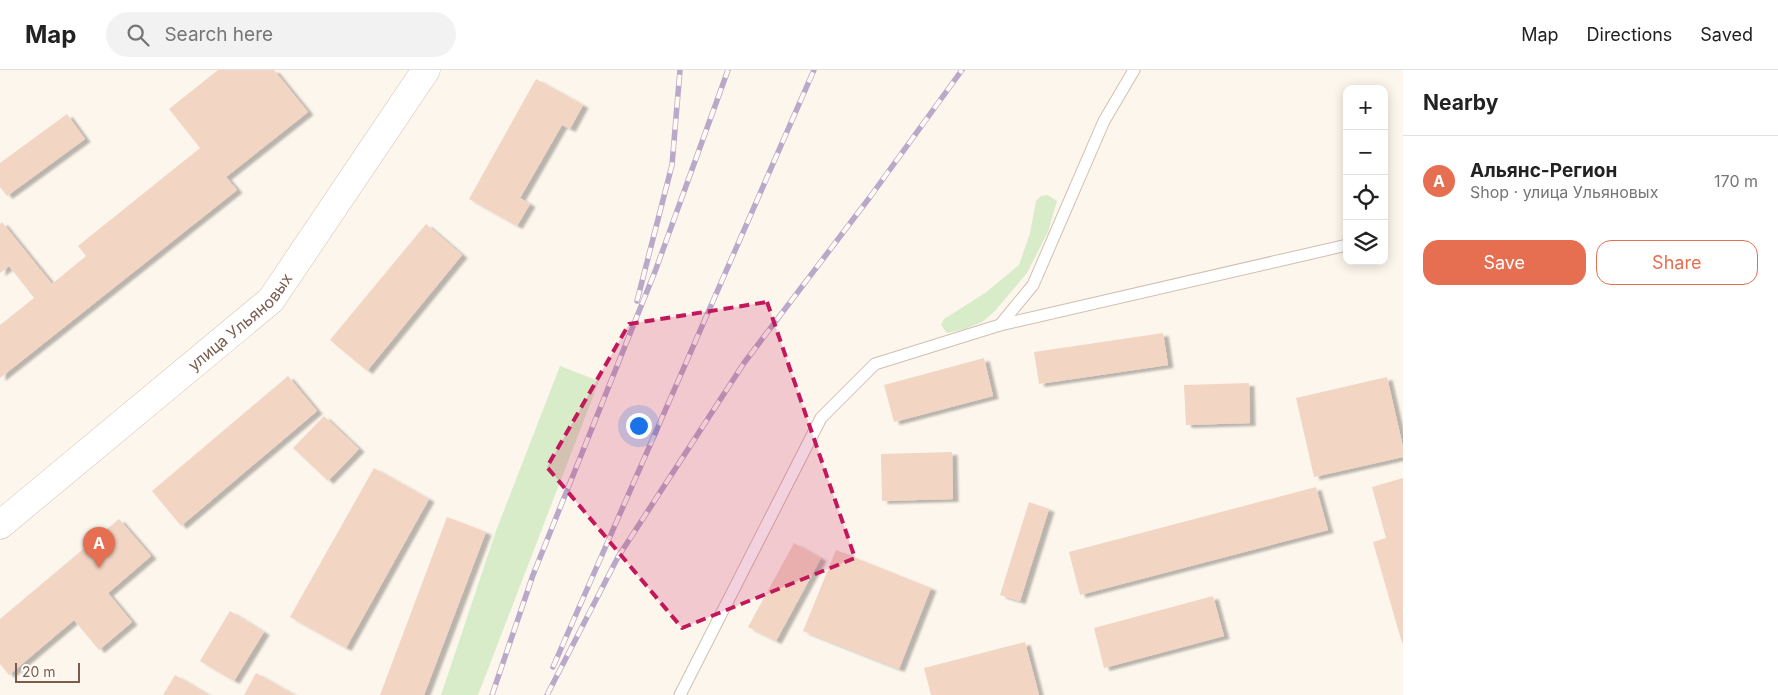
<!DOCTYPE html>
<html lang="en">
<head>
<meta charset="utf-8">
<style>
  :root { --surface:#fff; --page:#f2f2f2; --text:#222; --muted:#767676; --line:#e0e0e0; --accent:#e76f51 }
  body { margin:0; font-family:Inter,sans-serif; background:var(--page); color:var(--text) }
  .controls { position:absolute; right:15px; top:15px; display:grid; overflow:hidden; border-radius:10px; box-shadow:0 2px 12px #0003 }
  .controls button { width:45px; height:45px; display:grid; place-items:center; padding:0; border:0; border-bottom:1px solid var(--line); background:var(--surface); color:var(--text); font:25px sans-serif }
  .scale { position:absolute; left:15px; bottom:12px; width:65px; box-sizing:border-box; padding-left:5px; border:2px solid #7a5c4d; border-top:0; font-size:14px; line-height:18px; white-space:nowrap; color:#7a5c4d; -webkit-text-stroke:4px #fffaf3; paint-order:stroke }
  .you { position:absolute; left:638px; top:355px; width:18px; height:18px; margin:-12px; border:4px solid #fff; border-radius:50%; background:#1a73e8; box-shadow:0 0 0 8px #1a73e833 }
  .badge { display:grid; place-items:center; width:32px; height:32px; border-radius:50%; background:var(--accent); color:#fff; font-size:16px; font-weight:700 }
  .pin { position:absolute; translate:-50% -41px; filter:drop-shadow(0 1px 2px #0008) }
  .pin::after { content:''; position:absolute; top:26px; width:18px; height:15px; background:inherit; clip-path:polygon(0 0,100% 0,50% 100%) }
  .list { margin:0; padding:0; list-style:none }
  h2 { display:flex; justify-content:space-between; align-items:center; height:65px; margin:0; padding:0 20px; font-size:21px }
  h2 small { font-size:16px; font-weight:400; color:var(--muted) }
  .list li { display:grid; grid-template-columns:32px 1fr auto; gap:15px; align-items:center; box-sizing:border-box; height:90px; padding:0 20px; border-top:1px solid var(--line) }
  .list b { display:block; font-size:19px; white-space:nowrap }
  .list p { margin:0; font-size:16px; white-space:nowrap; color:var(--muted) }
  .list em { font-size:16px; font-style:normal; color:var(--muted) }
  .actions { display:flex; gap:10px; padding:15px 20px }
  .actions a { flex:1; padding:11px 0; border:1px solid var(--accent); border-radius:15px; text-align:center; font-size:18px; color:var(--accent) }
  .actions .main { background:var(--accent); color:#fff }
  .icon { flex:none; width:28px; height:28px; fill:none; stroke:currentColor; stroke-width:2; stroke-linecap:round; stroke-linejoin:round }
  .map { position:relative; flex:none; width:1403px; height:625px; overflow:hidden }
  header { display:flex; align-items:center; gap:30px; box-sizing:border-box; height:70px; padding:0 25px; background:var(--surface); border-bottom:1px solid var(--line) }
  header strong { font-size:24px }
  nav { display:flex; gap:28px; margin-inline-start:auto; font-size:18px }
  .search { width:350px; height:45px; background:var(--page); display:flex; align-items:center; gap:12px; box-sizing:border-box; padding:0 18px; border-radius:28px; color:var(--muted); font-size:19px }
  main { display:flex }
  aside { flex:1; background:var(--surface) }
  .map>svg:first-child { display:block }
  .green { fill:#d8ecc9 }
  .building { fill:#f3d5c3; filter:url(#shadow) }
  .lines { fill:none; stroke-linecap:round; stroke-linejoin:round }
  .lane-casing { stroke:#d1beb0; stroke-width:13 }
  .secondary-casing { stroke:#d6c0b0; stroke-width:29 }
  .lane { stroke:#fff; stroke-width:11 }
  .secondary { stroke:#fff; stroke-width:28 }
  .rail-casing { stroke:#b9a8c9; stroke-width:5.5 }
  .rail { stroke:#fffaf3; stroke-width:4; stroke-dasharray:11; stroke-linecap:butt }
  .marked { fill:#c2185b; fill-opacity:0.2; stroke:#c2185b; stroke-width:4; stroke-dasharray:10 6; stroke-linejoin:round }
  .labels { text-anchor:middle; stroke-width:5; stroke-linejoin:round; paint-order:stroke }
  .street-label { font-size:16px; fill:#7a5c4d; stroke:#fffaf3 }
</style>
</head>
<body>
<header>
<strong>Map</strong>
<div class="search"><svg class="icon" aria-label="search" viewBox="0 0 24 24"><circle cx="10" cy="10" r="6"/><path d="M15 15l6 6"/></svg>Search here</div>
<nav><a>Map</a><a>Directions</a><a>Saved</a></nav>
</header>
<main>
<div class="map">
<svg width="1403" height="625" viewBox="0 0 1403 625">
  <defs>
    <filter id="shadow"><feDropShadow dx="5.5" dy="3" stdDeviation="1" flood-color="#0004"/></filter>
  </defs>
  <rect width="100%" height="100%" fill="#fdf6ec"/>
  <g class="green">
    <path d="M1048,125L1057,131L1048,162L1027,203L994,242L982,252L965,259L947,263L941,255L944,249L985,223L1019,195L1030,163L1036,131L1041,126Z"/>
    <path d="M560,296L599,311L478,625H441L496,461Z"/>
  </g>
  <g class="building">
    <path d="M218,0H274L308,42L226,107L237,120L0,308V255L34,228L9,196L0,203V154L2,152L52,214L86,186L78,176L200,78L169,39Z"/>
    <path d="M536,9L583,35L570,59L562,55L520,128L530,134L517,156L469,129Z"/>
    <path d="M67,44L85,69L7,126L0,117V93Z"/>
    <path d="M426,154L462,185L367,301L330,270Z"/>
    <path d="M1163,263L1168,295L1039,314L1034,282Z"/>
    <path d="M984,288L993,326L894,352L884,315Z"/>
    <path d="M288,306L317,341L181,456L152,421Z"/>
    <path d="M1387,307L1403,377V387L1314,407L1296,328Z"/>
    <path d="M1249,313L1250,353L1186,355L1184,315Z"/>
    <path d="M324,346L359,379L328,411L293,378Z"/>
    <path d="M952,382L953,429L882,431L881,384Z"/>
    <path d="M374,398L429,429L346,578L290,547Z"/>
    <path d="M1403,408V573H1402L1373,472L1386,468L1372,417Z"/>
    <path d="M1316,417L1328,460L1080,525L1069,482Z"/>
    <path d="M1029,432L1049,439L1020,531L1000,525Z"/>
    <path d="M447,447L486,462L424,625H380Z"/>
    <path d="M119,449L151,486L108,523L132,552L99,580L74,550L9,605L0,594V549Z"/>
    <path d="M794,473L821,488L776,571L748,557Z"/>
    <path d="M836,480L931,518L899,599L803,561Z"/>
    <path d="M1213,526L1224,566L1104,598L1094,558Z"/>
    <path d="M230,541L264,562L234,611L200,591Z"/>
    <path d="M1025,572L1039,625H931L924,598Z"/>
    <path d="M256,603L295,625H244Z"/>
    <path d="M175,605L209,625H163Z"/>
  </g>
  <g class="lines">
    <g class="lane-casing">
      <g id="lane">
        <path d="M1000,255L1347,175"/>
        <path d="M680,625L821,348L875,294L1000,255L1033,215L1104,51L1134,0"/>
      </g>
    </g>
    <g class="secondary-casing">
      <g id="secondary">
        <path id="s1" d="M0,455L271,230L426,0"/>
      </g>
    </g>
    <use href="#lane" class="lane"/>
    <use href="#secondary" class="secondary"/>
    <g class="rail-casing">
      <g id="rail">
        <path d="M637,231L672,95L680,0"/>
        <path d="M553,597L814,0"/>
        <path d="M492,625L533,505L656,199L728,0"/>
        <path d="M547,625L618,487L744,293L870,127L962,0"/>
      </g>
    </g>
    <use href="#rail" class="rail"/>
  </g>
  <path class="marked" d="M767,232L855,488L682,558L547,397L629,254Z"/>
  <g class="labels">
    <g class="street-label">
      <text dy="6" stroke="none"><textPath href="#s1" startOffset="315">улица Ульяновых</textPath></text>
    </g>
  </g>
</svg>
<div class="controls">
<button>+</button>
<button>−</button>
<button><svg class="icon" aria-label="locate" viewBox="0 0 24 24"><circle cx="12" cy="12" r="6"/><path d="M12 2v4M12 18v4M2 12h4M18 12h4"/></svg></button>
<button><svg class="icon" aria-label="layers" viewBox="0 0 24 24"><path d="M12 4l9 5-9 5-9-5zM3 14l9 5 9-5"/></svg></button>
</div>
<div class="scale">20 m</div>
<div class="you"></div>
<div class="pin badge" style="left:99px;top:498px">A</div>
</div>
<aside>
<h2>Nearby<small></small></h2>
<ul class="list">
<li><span class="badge">A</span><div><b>Альянс-Регион</b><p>Shop · улица Ульяновых</p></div><em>170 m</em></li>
</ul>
<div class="actions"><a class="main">Save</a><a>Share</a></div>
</aside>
</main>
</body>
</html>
